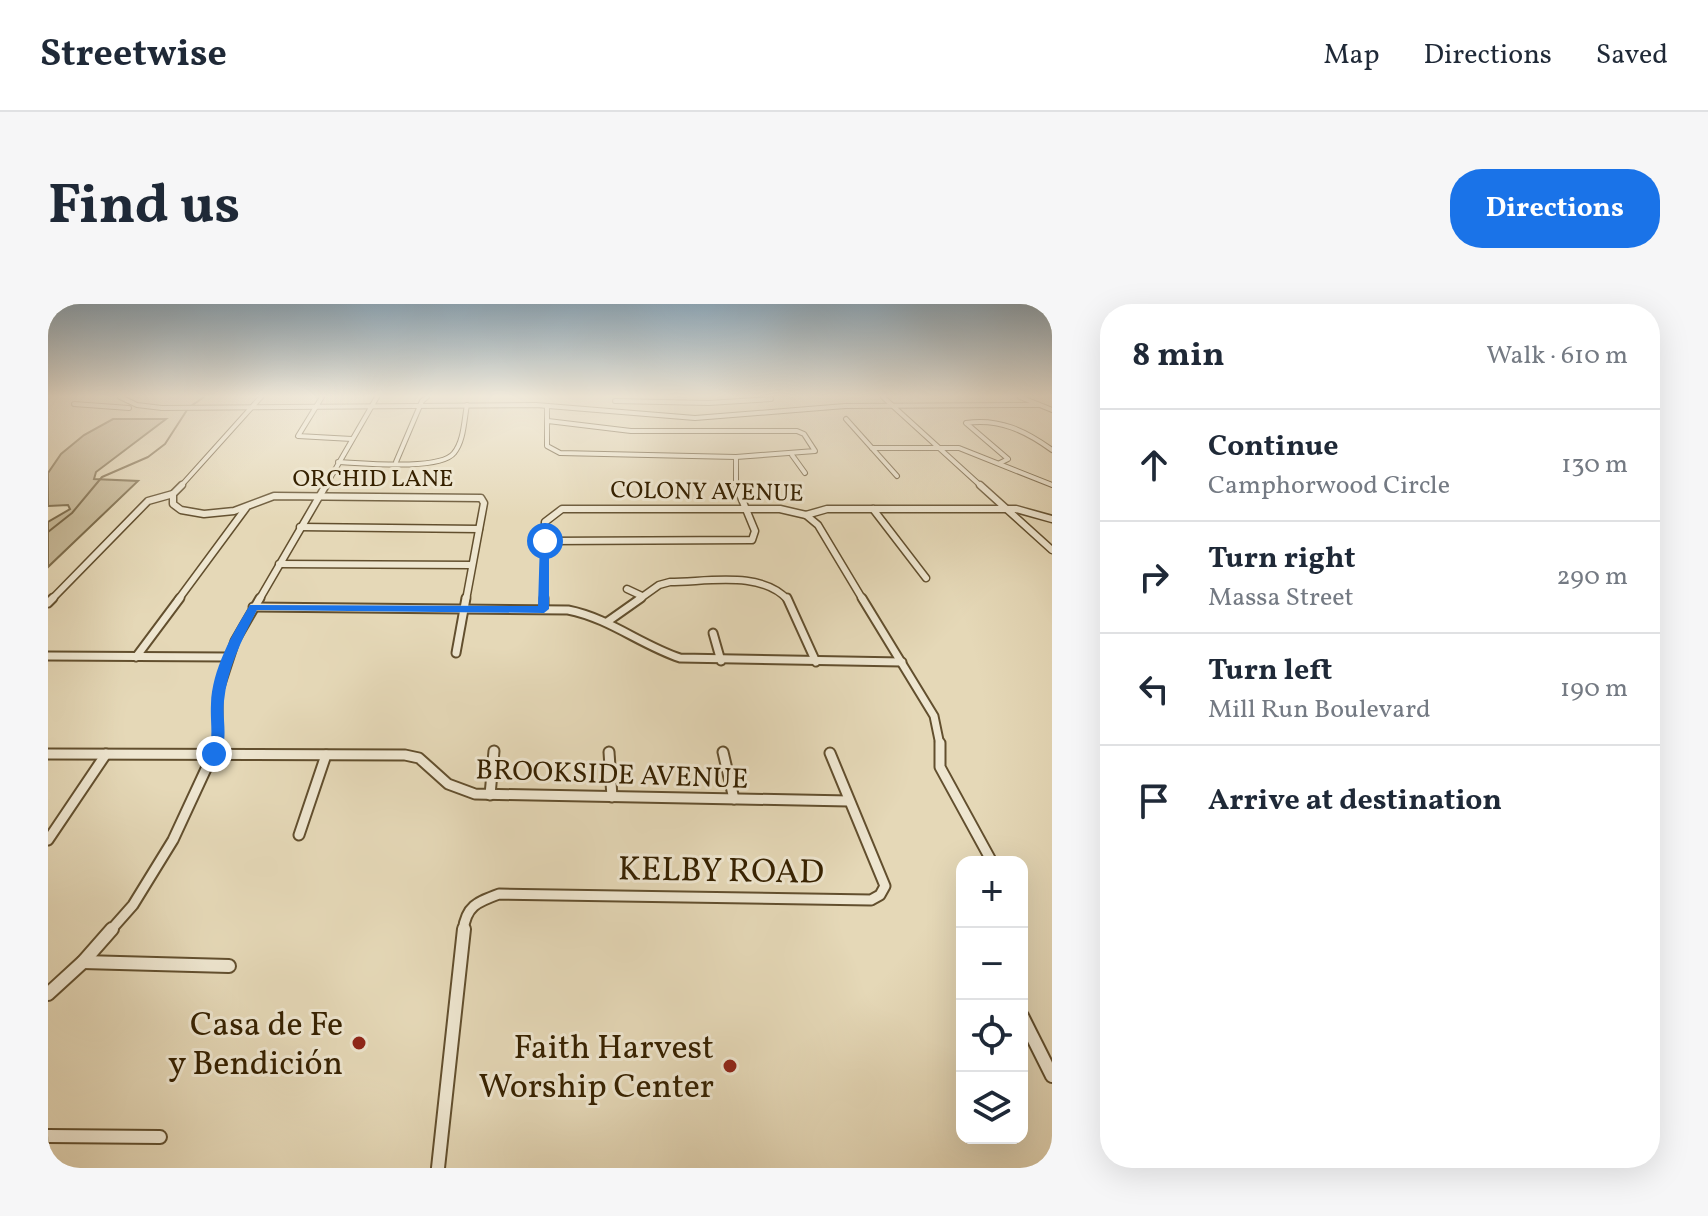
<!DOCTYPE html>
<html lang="en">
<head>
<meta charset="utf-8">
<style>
  :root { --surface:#fff; --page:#f6f6f7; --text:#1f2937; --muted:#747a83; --line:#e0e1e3; --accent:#1a73e8 }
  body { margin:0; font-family:Vollkorn,serif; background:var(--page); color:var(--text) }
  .controls { position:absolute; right:24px; bottom:24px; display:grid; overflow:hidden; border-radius:16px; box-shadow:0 8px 32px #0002 }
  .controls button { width:72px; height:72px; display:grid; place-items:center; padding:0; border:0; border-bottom:2px solid var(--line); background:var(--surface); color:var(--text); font:40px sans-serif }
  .stop { position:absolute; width:24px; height:24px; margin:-18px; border:6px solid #1a73e8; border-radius:50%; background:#fff }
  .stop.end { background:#1a73e8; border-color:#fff; box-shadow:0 2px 8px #0008 }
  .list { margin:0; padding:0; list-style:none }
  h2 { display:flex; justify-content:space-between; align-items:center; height:104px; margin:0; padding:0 32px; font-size:34px }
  h2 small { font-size:26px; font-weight:400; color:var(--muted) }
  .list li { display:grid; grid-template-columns:52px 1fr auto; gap:24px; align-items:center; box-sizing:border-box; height:112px; padding:0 32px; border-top:2px solid var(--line) }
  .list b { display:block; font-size:30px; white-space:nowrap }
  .list p { margin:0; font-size:26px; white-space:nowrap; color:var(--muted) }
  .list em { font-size:26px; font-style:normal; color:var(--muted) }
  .icon { flex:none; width:44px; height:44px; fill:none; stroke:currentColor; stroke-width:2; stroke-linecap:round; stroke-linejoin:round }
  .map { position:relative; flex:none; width:1004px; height:864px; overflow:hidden; border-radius:32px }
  header { display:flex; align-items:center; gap:48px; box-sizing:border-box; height:112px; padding:0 40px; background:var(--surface); border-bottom:2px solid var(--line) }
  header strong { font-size:38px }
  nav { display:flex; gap:44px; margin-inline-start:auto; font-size:28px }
  .intro { display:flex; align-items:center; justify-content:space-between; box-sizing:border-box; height:192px; padding:0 48px }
  h1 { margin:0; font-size:56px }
  .button { padding:20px 36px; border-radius:32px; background:var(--accent); color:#fff; font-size:28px; font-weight:700 }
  main { display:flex; gap:48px; padding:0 48px }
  aside { flex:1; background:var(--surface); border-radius:32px; box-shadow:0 8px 32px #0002 }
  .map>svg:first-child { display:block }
  .green { fill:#c7b998; stroke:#7e6d4c; stroke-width:2 }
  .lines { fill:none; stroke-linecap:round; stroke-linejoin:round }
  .stream { stroke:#7c6a49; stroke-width:2 }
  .minor-far4-casing { stroke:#624f2e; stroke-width:6 }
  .minor-far3-casing { stroke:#624f2e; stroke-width:9 }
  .minor-far2-casing { stroke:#624f2e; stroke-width:11 }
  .minor-far1-casing { stroke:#624f2e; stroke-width:13 }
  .minor-casing { stroke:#624f2e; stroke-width:16 }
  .minor-far4 { stroke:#eee6d0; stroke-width:4 }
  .minor-far3 { stroke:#eee6d0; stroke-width:6 }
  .minor-far2 { stroke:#eee6d0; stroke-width:7 }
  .minor-far1 { stroke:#eee6d0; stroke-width:9 }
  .minor { stroke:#eee6d0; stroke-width:12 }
  .route { fill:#1a73e8 }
  .poi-dot { fill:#8f2418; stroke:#eee6d0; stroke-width:3 }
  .labels { text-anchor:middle; stroke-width:6; stroke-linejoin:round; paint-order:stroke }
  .far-street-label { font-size:24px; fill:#362100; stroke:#eee6d0 }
  .street-label { font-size:28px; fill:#362100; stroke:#eee6d0 }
  .near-street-label { font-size:34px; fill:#362100; stroke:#eee6d0 }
  .near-poi-label { font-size:34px; fill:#362100; stroke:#eee6d0; text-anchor:end }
</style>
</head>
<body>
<header>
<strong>Streetwise</strong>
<nav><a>Map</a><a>Directions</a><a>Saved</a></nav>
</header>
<div class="intro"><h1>Find us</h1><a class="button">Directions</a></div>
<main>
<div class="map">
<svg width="1004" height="864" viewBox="0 0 1004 864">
  <rect width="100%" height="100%" fill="#e5d8b7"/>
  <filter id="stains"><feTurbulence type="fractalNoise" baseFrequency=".0025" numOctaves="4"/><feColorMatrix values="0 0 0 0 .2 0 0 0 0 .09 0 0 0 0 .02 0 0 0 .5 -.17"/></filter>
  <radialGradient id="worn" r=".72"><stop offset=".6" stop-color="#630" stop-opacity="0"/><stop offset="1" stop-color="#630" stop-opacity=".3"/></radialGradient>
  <path class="green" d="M65,115H118L48,168L46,175L90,177L0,263V218L22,205L20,201L0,202V169L13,150L36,131Z"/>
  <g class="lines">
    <g class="stream">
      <path d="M143,102L156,93"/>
      <path d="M0,228L24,209L54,173L100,153L117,140L139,106"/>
    </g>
    <g class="minor-far4-casing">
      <g id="minor-far4">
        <path d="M72,93L89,101L114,104L488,101L647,114L797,102L990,101"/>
        <path d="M274,93L250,132L304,135"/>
        <path d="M835,93L934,183"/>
        <path d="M972,93L1004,106"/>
        <path d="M567,97L661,99L723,95"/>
        <path d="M26,100L81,104"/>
        <path d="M499,102V142L512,149L688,153L767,147L756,130L749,127H583L500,117"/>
        <path d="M798,115L849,172"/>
        <path d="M824,144H911L1004,181"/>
        <path d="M744,151L757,169"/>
        <path d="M688,153V183"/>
        <path d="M290,158C313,159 392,167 406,149C416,137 416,116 419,101"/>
        <path d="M348,158L374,97L379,93"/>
        <path d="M952,159L960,155L918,119C951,114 978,127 1004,146"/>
        <path d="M132,183L213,93"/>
        <path d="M277,183L329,93"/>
      </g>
    </g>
    <g class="minor-far3-casing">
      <g id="minor-far3">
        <path d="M134,181L125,190V200L133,206L156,210L186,207L226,192L433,194L436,199L418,296"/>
        <path d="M932,181L1004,246"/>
        <path d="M825,205L878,274"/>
        <path d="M758,211L779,205H968L1004,215"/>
        <path d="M252,223L431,225"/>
        <path d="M497,237L704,236L707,227L688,181"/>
        <path d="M231,260L424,261"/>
        <path d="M579,285L594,292"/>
        <path d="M3,296L100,197L125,190"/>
        <path d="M130,296L198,204"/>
        <path d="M211,296L278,181"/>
        <path d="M496,296L497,218L514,205H732L758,211L770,221L815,296"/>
        <path d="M590,296L611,281L622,278C659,278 713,266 740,296"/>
      </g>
    </g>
    <g class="minor-far2-casing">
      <g id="minor-far2">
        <path d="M739,294L768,358"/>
        <path d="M814,294L886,412L892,441"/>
        <path d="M0,299L5,294"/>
        <path d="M205,303L520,306C561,314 593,341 632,354L854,358"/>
        <path d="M496,305V294"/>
        <path d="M559,318L593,294"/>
        <path d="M665,329L673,357"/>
        <path d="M408,349L418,294"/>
        <path d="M0,352L180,353"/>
        <path d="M88,353L132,294"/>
        <path d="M170,441V389L187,337L212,294"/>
      </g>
    </g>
    <g class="minor-far1-casing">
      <g id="minor-far1">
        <path d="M892,439V463L944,558"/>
        <path d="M561,448L564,493"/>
        <path d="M675,448L686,495"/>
        <path d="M0,450L357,451L371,454L400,480L427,490L801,497"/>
        <path d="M442,491L446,447"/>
        <path d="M251,531L278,451"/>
        <path d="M0,536L58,450"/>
        <path d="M62,627L85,601L125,536L170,439"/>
        <path d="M415,627C418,602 429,598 451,590L823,596L832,591L837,582L782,449"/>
      </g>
    </g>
    <g class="minor-casing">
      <g id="minor">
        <path d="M35,658L181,662"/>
        <path d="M0,690L35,658L64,625"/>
        <path d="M974,712L1004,772"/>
        <path d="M0,832L112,833"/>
        <path d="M390,864L416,625"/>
      </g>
    </g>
    <use href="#minor-far4" class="minor-far4"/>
    <use href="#minor-far3" class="minor-far3"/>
    <use href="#minor-far2" class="minor-far2"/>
    <use href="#minor-far1" class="minor-far1"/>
    <use href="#minor" class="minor"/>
  </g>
  <linearGradient id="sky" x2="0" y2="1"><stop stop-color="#8faabc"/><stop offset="0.43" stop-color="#f3eddf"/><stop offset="1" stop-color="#f3eddf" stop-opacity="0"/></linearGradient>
  <rect width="1004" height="214" fill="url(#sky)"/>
  <path class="route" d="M497,234L501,237V305L496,309L209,306C194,335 179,365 176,397C174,418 181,433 171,454H162L160,450C166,432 162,419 163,400C164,366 184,330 202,301L490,302L492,237Z"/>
  <g class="poi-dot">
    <circle cx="311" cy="739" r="8"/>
    <circle cx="682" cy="762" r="8"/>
  </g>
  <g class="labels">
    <g class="far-street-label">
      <text x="325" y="182">ORCHID LANE</text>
      <text transform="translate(659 187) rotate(1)" y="8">COLONY AVENUE</text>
    </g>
    <g class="street-label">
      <text transform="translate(564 469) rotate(2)" y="10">BROOKSIDE AVENUE</text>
    </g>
    <g class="near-street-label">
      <text transform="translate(673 565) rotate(1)" y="12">KELBY ROAD</text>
    </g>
    <g class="near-poi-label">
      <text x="295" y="731">Casa de Fe<tspan x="295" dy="39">y Bendición</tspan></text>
      <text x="666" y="754">Faith Harvest<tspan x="666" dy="39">Worship Center</tspan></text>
    </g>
  </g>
  <rect width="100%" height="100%" filter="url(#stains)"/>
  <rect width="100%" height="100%" fill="url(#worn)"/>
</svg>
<div class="controls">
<button>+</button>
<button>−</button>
<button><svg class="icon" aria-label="locate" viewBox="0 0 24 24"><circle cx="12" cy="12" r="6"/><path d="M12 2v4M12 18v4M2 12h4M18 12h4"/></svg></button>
<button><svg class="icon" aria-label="layers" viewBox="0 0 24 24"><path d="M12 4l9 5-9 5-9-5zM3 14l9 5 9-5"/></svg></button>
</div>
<div class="stop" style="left:497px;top:237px"></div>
<div class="stop end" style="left:166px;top:450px"></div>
</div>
<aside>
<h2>8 min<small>Walk · 610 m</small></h2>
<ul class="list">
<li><svg class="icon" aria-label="ahead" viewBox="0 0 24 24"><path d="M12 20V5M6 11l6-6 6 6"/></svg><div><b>Continue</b><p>Camphorwood Circle</p></div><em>130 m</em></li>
<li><svg class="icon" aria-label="right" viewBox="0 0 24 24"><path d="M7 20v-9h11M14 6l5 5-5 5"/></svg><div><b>Turn right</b><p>Massa Street</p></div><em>290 m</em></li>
<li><svg class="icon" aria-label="left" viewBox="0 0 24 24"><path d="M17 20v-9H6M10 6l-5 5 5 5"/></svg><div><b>Turn left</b><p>Mill Run Boulevard</p></div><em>190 m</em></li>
<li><svg class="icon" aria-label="arrive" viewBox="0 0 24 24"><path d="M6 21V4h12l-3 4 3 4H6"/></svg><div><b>Arrive at destination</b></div></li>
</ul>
</aside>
</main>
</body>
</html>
